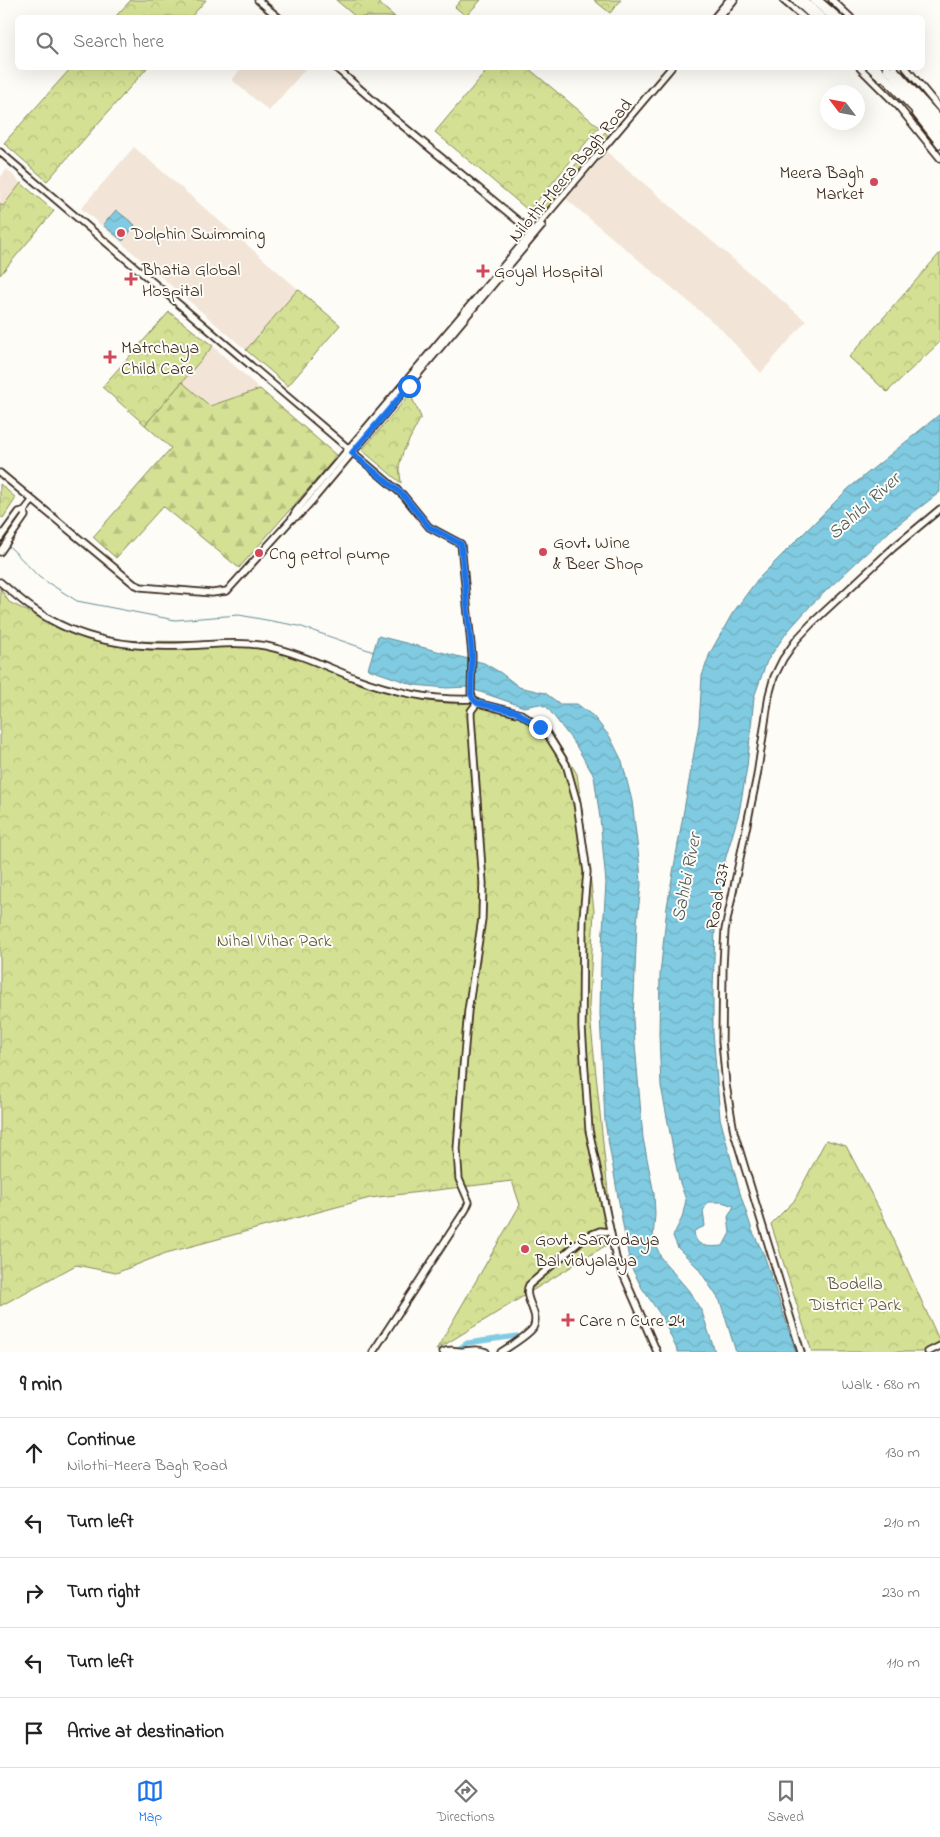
<!DOCTYPE html>
<html lang="en">
<head>
<meta charset="utf-8">
<style>
  :root { --surface:#fff; --page:#f6f6f6; --text:#222; --muted:#767676; --line:#e0e0e0; --accent:#1a73e8 }
  body { margin:0; font-family:"Indie Flower",sans-serif; background:var(--page); color:var(--text) }
  .compass { position:absolute; left:820px; top:85px; width:45px; height:45px; border-radius:50%; background:var(--surface); box-shadow:0 5px 20px #0002; rotate:302deg }
  .stop { position:absolute; width:15px; height:15px; margin:-11px; border:4px solid #1a73e8; border-radius:50%; background:#fff }
  .stop.end { background:#1a73e8; border-color:#fff; box-shadow:0 1px 5px #0008 }
  .list { margin:0; padding:0; list-style:none }
  h2 { display:flex; justify-content:space-between; align-items:center; height:65px; margin:0; padding:0 20px; font-size:21px }
  h2 small { font-size:16px; font-weight:400; color:var(--muted) }
  .list li { display:grid; grid-template-columns:32px 1fr auto; gap:15px; align-items:center; box-sizing:border-box; height:70px; padding:0 20px; border-top:1px solid var(--line) }
  .list b { display:block; font-size:19px; white-space:nowrap }
  .list p { margin:0; font-size:16px; white-space:nowrap; color:var(--muted) }
  .list em { font-size:16px; font-style:normal; color:var(--muted) }
  .icon { flex:none; width:28px; height:28px; fill:none; stroke:currentColor; stroke-width:2; stroke-linecap:round; stroke-linejoin:round }
  .map { position:relative; flex:none; width:940px; height:1352px; overflow:hidden }
  .search { position:absolute; background:var(--surface); box-shadow:0 5px 20px #0002; left:15px; right:15px; top:15px; height:55px; display:flex; align-items:center; gap:12px; box-sizing:border-box; padding:0 18px; border-radius:8px; color:var(--muted); font-size:19px }
  .sheet { height:415px; background:var(--surface) }
  nav { display:flex; justify-content:space-around; align-items:center; box-sizing:border-box; height:70px; border-top:1px solid var(--line); background:var(--surface); font-size:14px; color:var(--muted) }
  nav a { display:grid; justify-items:center; gap:2px }
  nav .on { color:var(--accent) }
  .map>svg:first-child { display:block }
  .built { fill:#f2e5d7 }
  .forest { fill:url(#forest-firs); stroke:#888659 }
  .park { fill:url(#park-crowns); stroke:#888659 }
  .water { fill:url(#water-waves); stroke:#648b93; fill-rule:evenodd }
  .lines { fill:none; stroke-linecap:round; stroke-linejoin:round }
  .stream { stroke:#648b93; stroke-width:1 }
  .canal { stroke:#80cbe1; stroke-width:5 }
  .tertiary-casing { stroke:#3b2a1e; stroke-width:9 }
  .primary-casing { stroke:#3b2a1e; stroke-width:11 }
  .tertiary { stroke:#fdfcf7; stroke-width:5.5 }
  .primary { stroke:#fdfcf7; stroke-width:8 }
  .route { stroke:#1a73e8; stroke-width:6 }
  .poi-dot { fill:#d1495b; stroke:#fdfcf7; stroke-width:2 }
  .labels { text-anchor:middle; stroke-width:4; stroke-linejoin:round; paint-order:stroke }
  .street-label { font-size:18px; fill:#3b2a1e; stroke:#fdfcf7 }
  .poi-label { font-size:18px; fill:#3b2a1e; stroke:#fdfcf7; text-anchor:start }
  .park-label { font-size:18px; fill:#61583c; stroke:#fdfcf7 }
  .water-label { font-size:19px; font-style:italic; fill:#505a58; stroke:#fdfcf7 }
</style>
</head>
<body>
<div class="map">
<svg width="940" height="1352" viewBox="0 0 940 1352">
  <defs>
    <pattern id="forest-firs" width="22" height="20" patternUnits="userSpaceOnUse" patternTransform="scale(1.25)"><rect width="22" height="20" fill="#d4e194"/><path d="M5 1l3.5 6h-7zM16 11l3.5 6h-7z" fill="#b7c17f"/></pattern>
    <pattern id="park-crowns" width="20" height="18" patternUnits="userSpaceOnUse" patternTransform="scale(1.25)"><rect width="20" height="18" fill="#d4e194"/><path d="M2 6a3 3 0 1 1 6 0M12 15a3 3 0 1 1 6 0" fill="none" stroke="#b7c17f"/></pattern>
    <pattern id="water-waves" width="16" height="10" patternUnits="userSpaceOnUse" patternTransform="scale(1.25)"><rect width="16" height="10" fill="#80cbe1"/><path d="M0 5q4-4 8 0t8 0" fill="none" stroke="#70aec1"/></pattern>
  </defs>
  <rect width="100%" height="100%" fill="#fdfcf7"/>
  <filter id="ink" filterUnits="userSpaceOnUse"><feTurbulence type="fractalNoise" baseFrequency=".02" numOctaves="2"/><feDisplacementMap in="SourceGraphic" scale="10" xChannelSelector="R" yChannelSelector="G"/><feConvolveMatrix kernelMatrix="1 2 1 2 8 2 1 2 1" color-interpolation-filters="sRGB"/></filter>
  <g filter="url(#ink)">
    <g class="built">
      <path d="M242,68H306L269,111L232,80Z"/>
      <path d="M134,147L298,289L246,350L81,208Z"/>
      <path d="M607,152L806,321L761,373L720,328L566,199Z"/>
      <path d="M7,169L21,183L2,206L0,204V178Z"/>
      <path d="M213,346L260,389L210,406L182,382Z"/>
    </g>
    <path class="forest" d="M182,382L210,406L260,389L337,456L239,568L163,506L116,558L93,537L171,448L145,425Z"/>
    <g class="park">
      <path d="M131,0H206L191,17H115Z"/>
      <path d="M336,0H375L395,17H356Z"/>
      <path d="M461,0H481L466,16L455,7Z"/>
      <path d="M594,0H621L610,13Z"/>
      <path d="M71,68H147L47,181L4,143Z"/>
      <path d="M489,68H528L599,127L529,211L435,132Z"/>
      <path d="M605,132L609,137L561,193L532,223L527,218Z"/>
      <path d="M21,183L54,211L0,275V204L3,206Z"/>
      <path d="M940,253V342L887,392L849,357Z"/>
      <path d="M298,289L340,325L288,386L246,350Z"/>
      <path d="M169,312L213,346L145,425L102,387Z"/>
      <path d="M410,394L421,417L403,452L399,466L401,483L362,450Z"/>
      <path d="M0,484L16,498L3,518L0,516Z"/>
      <path d="M0,588L9,602L43,619L110,641L261,642L303,654L369,683L479,703L535,719L555,738L577,774L587,847L594,911L589,1006L613,1241L436,1350L520,1205L512,1181L370,1198L166,1253L116,1273L76,1265L0,1306Z"/>
      <path d="M826,1140L846,1146L885,1220L940,1342L922,1352H812L771,1224L794,1201Z"/>
    </g>
    <g class="water">
      <path d="M116,210L135,225L123,241L103,225Z"/>
      <path d="M940,414V492L891,530L812,604L787,632L767,661L754,697L747,767L739,813L725,860L715,929L713,991V1032L720,1118L740,1193L752,1230L764,1255L796,1352H736L720,1301L698,1268L678,1248L673,1236L682,1218L686,1200L679,1180L661,1086L659,1034L660,975L667,907L699,724L702,676L710,653L732,614L757,580L848,489ZM708,1202H722L734,1206L728,1217L730,1233L723,1246C708,1247 695,1248 694,1231L705,1226L703,1211Z"/>
      <path d="M378,636L484,663L501,673L519,687L545,693L560,704H577L593,716L610,737L622,761L632,801L640,867L641,885L637,922L633,1020L643,1138L654,1194L655,1214L653,1238L661,1258L689,1291L702,1312L715,1352H678L662,1317L642,1288L630,1265L605,1122L600,1014L601,961L606,883L600,818L594,776L575,744L547,707L539,704L524,707L466,687L447,688L414,685L368,669Z"/>
    </g>
    <g class="lines">
      <path class="stream" d="M8,545L39,577L77,601L175,620L239,615L299,626L374,652"/>
      <path class="canal" d="M454,1352L467,1343L517,1336"/>
      <g class="tertiary-casing">
        <g id="tertiary">
          <path d="M258,0L279,18"/>
          <path d="M783,0L804,18"/>
          <path d="M794,0L814,18"/>
          <path d="M819,0L840,18"/>
          <path d="M832,0L851,18"/>
          <path d="M714,18L729,0"/>
          <path d="M719,18L734,0"/>
          <path d="M336,68L391,116L534,234"/>
          <path d="M860,68L898,106L940,158"/>
          <path d="M870,68L881,78"/>
          <path d="M894,68L940,119"/>
          <path d="M906,68L940,109"/>
          <path d="M915,113L940,145"/>
          <path d="M0,152L403,495L429,527L461,544L472,655L471,694L473,699L477,703L521,714L546,732L566,764L577,803L587,872L583,918L582,1028L589,1130L616,1258L657,1352"/>
          <path d="M0,473L134,584L141,587L212,593L227,591L291,520L296,511L671,68"/>
          <path d="M292,519L299,515L311,502L542,226"/>
          <path d="M0,538L19,512L24,511"/>
          <path d="M0,552L25,516L24,511L32,501"/>
          <path d="M0,582C11,591 23,602 35,610C79,641 131,648 183,646C211,645 238,641 266,646C298,653 325,666 355,678C393,692 432,701 473,699"/>
          <path d="M373,1352L466,1209L469,1202L459,1179L457,1149L463,1068L468,1011L482,919L483,883L471,717V711L477,703"/>
          <path d="M443,1352C451,1348 456,1352 464,1351C473,1350 478,1349 486,1352"/>
          <path d="M501,1352C509,1347 528,1335 533,1328C541,1313 522,1299 529,1285L585,1237L600,1231L610,1232"/>
          <path d="M801,1352L734,1132L726,1085L722,1041L723,966L725,930L757,776L769,695L774,677L783,659L797,639L811,624L893,548L940,509"/>
          <path d="M928,1352L940,1346"/>
        </g>
      </g>
      <g class="primary-casing">
        <g id="primary">
          <path d="M802,0L822,18"/>
          <path d="M814,0L834,18"/>
          <path d="M876,68L928,123L940,139"/>
          <path d="M887,68L940,127"/>
        </g>
      </g>
      <use href="#tertiary" class="tertiary"/>
      <use href="#primary" class="primary"/>
    </g>
  </g>
  <g class="lines" filter="url(#ink)">
    <path class="route" d="M409,386L352,453L403,495L429,527L461,544L472,655L471,694L473,699L477,703L516,712L540,727"/>
  </g>
  <g class="poi-dot">
    <circle cx="874" cy="182" r="5"/>
    <circle cx="121" cy="233" r="5"/>
    <path d="M480.5 263.5h5v5h5v5h-5v5h-5v-5h-5v-5h5z"/>
    <path d="M128.5 271.5h5v5h5v5h-5v5h-5v-5h-5v-5h5z"/>
    <path d="M107.5 349.5h5v5h5v5h-5v5h-5v-5h-5v-5h5z"/>
    <circle cx="543" cy="552" r="5"/>
    <circle cx="259" cy="553" r="5"/>
    <circle cx="525" cy="1249" r="5"/>
    <path d="M565.5 1312.5h5v5h5v5h-5v5h-5v-5h-5v-5h5z"/>
  </g>
  <g class="labels">
    <g class="street-label">
      <text transform="translate(570 170) rotate(-50)" y="6">Nilothi-Meera Bagh Road</text>
      <text transform="translate(717 896) rotate(-80)" y="6">Road 237</text>
    </g>
    <g class="poi-label">
      <text x="864" y="178" text-anchor="end">Meera Bagh<tspan x="864" dy="21">Market</tspan></text>
      <text x="131" y="239">Dolphin Swimming</text>
      <text x="142" y="275">Bhatia Global<tspan x="142" dy="21">Hospital</tspan></text>
      <text x="494" y="277">Goyal Hospital</text>
      <text x="121" y="353">Matrchaya<tspan x="121" dy="21">Child Care</tspan></text>
      <text x="553" y="548">Govt. Wine<tspan x="553" dy="21">&amp; Beer Shop</tspan></text>
      <text x="269" y="559">Cng petrol pump</text>
      <text x="535" y="1245">Govt. Sarvodaya<tspan x="535" dy="21">Bal vidyalaya</tspan></text>
      <text x="579" y="1326">Care n Cure 24</text>
    </g>
    <g class="park-label">
      <text x="274" y="946">Nihal Vihar Park</text>
      <text x="855" y="1289">Bodella<tspan x="855" dy="21">District Park</tspan></text>
    </g>
    <g class="water-label">
      <text transform="translate(863 505) rotate(-42)" y="7">Sahibi River</text>
      <text transform="translate(685 877) rotate(-79)" y="7">Sahibi River</text>
    </g>
  </g>
</svg>
<svg class="compass" viewBox="-18 -18 36 36"><path d="M0-13l5 13h-10z" fill="#e53935"/><path d="M0 13l5-13h-10z" fill="#767676"/></svg>
<div class="stop" style="left:409px;top:386px"></div>
<div class="stop end" style="left:540px;top:727px"></div>
<div class="search"><svg class="icon" aria-label="search" viewBox="0 0 24 24"><circle cx="10" cy="10" r="6"/><path d="M15 15l6 6"/></svg>Search here</div>
</div>
<section class="sheet">
<h2>9 min<small>Walk · 680 m</small></h2>
<ul class="list">
<li><svg class="icon" aria-label="ahead" viewBox="0 0 24 24"><path d="M12 20V5M6 11l6-6 6 6"/></svg><div><b>Continue</b><p>Nilothi-Meera Bagh Road</p></div><em>130 m</em></li>
<li><svg class="icon" aria-label="left" viewBox="0 0 24 24"><path d="M17 20v-9H6M10 6l-5 5 5 5"/></svg><div><b>Turn left</b></div><em>210 m</em></li>
<li><svg class="icon" aria-label="right" viewBox="0 0 24 24"><path d="M7 20v-9h11M14 6l5 5-5 5"/></svg><div><b>Turn right</b></div><em>230 m</em></li>
<li><svg class="icon" aria-label="left" viewBox="0 0 24 24"><path d="M17 20v-9H6M10 6l-5 5 5 5"/></svg><div><b>Turn left</b></div><em>110 m</em></li>
<li><svg class="icon" aria-label="arrive" viewBox="0 0 24 24"><path d="M6 21V4h12l-3 4 3 4H6"/></svg><div><b>Arrive at destination</b></div></li>
</ul>
</section>
<nav>
<a class="on"><svg class="icon" aria-label="map" viewBox="0 0 24 24"><path d="M3 6l6-2 6 2 6-2v14l-6 2-6-2-6 2zM9 4v14M15 6v14"/></svg>Map</a>
<a><svg class="icon" aria-label="directions" viewBox="0 0 24 24"><path d="M12 3l9 9-9 9-9-9zM9 14v-3h6M13 9l2 2-2 2"/></svg>Directions</a>
<a><svg class="icon" aria-label="saved" viewBox="0 0 24 24"><path d="M7 4h10v16l-5-4-5 4z"/></svg>Saved</a>
</nav>
</body>
</html>
